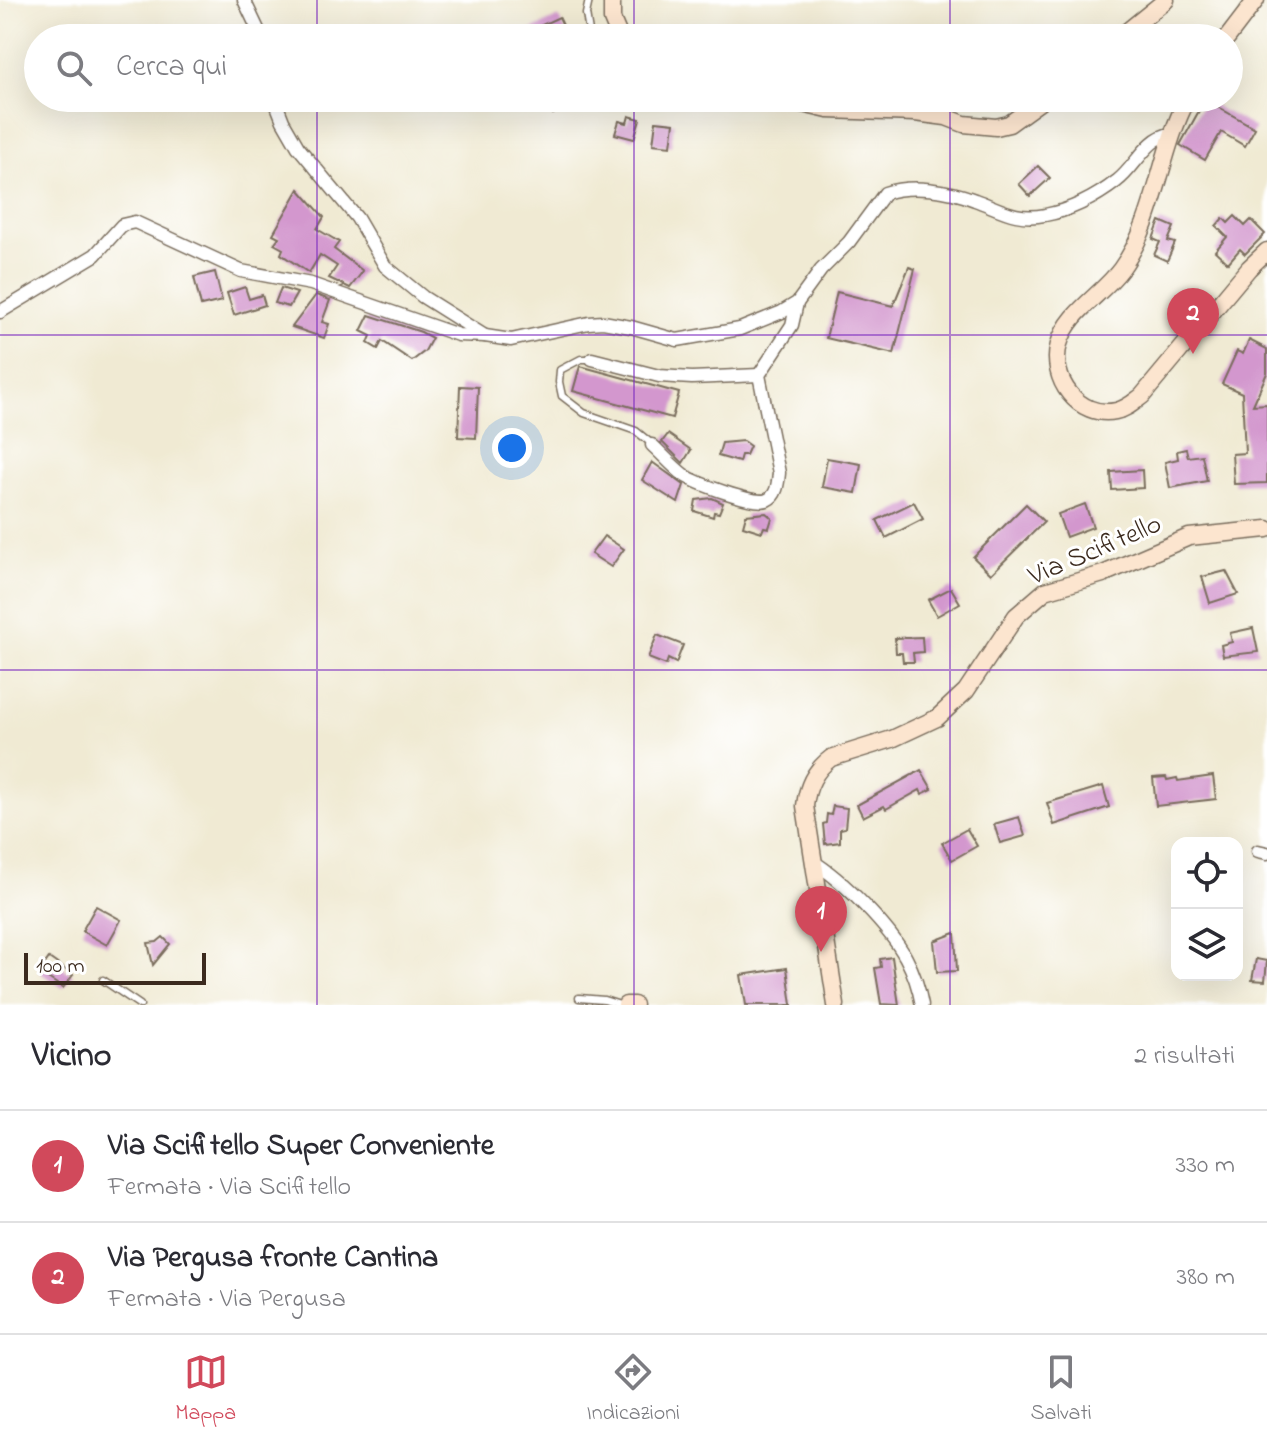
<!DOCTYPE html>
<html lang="it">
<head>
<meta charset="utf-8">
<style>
  :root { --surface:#fff; --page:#f2f2f3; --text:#2b2b33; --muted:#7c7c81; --line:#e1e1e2; --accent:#d1495b }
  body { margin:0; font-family:"Indie Flower",sans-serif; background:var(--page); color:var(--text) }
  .controls { position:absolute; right:24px; bottom:24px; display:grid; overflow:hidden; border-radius:16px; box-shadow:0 8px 32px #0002 }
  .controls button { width:72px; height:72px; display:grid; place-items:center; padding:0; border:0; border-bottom:2px solid var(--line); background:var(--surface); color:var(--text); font:40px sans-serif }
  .scale { position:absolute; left:24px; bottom:20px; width:182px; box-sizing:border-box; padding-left:8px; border:4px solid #3b2a1e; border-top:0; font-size:22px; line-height:28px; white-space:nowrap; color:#3b2a1e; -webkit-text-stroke:6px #fff; paint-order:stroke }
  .you { position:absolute; left:512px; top:448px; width:28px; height:28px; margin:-20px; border:6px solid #fff; border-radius:50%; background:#1a73e8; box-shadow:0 0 0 12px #1a73e833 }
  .badge { display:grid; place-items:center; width:52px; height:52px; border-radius:50%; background:var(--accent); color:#fff; font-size:26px; font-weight:700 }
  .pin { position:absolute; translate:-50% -66px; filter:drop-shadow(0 2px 4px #0008) }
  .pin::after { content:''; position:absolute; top:42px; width:28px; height:24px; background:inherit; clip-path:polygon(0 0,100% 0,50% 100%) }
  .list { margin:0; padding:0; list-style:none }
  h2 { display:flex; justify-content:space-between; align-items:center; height:104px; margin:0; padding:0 32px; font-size:34px }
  h2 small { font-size:26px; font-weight:400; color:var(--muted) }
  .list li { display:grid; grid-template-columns:52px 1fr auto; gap:24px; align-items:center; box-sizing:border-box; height:112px; padding:0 32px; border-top:2px solid var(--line) }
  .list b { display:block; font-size:30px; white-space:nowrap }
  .list p { margin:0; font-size:26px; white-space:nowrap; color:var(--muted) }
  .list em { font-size:26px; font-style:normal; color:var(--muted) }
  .icon { flex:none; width:44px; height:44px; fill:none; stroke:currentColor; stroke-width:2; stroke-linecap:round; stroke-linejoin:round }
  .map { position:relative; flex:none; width:1267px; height:1005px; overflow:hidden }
  .search { position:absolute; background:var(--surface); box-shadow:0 8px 32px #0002; left:24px; right:24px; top:24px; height:88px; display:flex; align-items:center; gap:20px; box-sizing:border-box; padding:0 28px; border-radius:44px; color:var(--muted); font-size:30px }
  .sheet { height:328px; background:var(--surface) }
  nav { display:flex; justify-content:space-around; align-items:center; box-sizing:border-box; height:112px; border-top:2px solid var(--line); background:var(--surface); font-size:22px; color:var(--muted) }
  nav a { display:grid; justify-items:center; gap:4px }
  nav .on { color:var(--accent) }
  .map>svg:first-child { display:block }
  .building { fill:#d397ce }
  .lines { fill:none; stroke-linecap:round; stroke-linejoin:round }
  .lane-casing { stroke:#7a6d5d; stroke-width:9 }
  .street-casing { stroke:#7a6d5d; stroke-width:15 }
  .secondary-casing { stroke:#7a6d5d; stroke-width:19 }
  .lane { stroke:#fff; stroke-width:6 }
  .street { stroke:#fff; stroke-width:12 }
  .secondary { stroke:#fce5cf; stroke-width:16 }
  .grid { fill:none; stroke:#7b2cbf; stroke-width:2; stroke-opacity:0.55 }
  .labels { text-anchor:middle; stroke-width:6; stroke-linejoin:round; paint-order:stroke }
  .street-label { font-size:28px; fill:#3b2a1e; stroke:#fff }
</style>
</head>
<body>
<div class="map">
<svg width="1267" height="1005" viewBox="0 0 1267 1005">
  <rect width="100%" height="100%" fill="#fff"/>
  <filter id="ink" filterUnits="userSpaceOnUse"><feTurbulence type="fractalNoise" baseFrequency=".0125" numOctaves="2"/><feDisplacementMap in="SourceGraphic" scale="16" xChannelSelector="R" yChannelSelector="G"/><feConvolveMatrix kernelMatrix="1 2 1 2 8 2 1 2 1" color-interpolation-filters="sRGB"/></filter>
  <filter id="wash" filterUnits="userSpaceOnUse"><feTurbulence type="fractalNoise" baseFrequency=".006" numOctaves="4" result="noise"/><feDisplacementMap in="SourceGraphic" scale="32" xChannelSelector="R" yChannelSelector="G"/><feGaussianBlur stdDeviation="1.8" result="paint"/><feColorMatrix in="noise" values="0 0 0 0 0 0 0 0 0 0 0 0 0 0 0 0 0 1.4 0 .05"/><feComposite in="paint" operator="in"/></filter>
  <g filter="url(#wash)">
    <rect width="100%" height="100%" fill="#f0ead3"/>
    <g id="blocks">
      <g class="building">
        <path d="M559,17L569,38H514Z"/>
        <path d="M546,98H588L553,114Z"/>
        <path d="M1205,100L1255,128L1245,146L1221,132L1205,160L1180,145Z"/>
        <path d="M629,116L640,119L634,139L615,134L619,121L627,123Z"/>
        <path d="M656,121L674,123L671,146L653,144Z"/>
        <path d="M1038,166L1050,178L1030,196L1019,184Z"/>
        <path d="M299,189L324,217L317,229L339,242L334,249L363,271L350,288L329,278L337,266L320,255L309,273L281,254L283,249L274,244L279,237L273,234Z"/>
        <path d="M1235,216L1245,226L1251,220L1265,234L1245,254L1240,249L1228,263L1215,251L1227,237L1216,226L1223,218L1228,223Z"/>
        <path d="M1160,221L1174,227L1168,241L1175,243L1167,261L1154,255L1160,242L1153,239Z"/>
        <path d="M909,267L915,269L894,354L826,338L837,292L893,306Z"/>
        <path d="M215,272L222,301L201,306L194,277Z"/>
        <path d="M245,287L249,299L262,295L265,305L234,315L227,293Z"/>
        <path d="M281,288L297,293L289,307L275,303Z"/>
        <path d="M316,295L330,300L322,322L329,324L324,338L292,327Z"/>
        <path d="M369,315L421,332L432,338L425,351L412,361L382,341L378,349L368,343L371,336L361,331Z"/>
        <path d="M1249,340L1267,349V373L1253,405L1267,404V483L1234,484L1232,454L1245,453L1242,393L1222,384L1237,351L1243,354Z"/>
        <path d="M580,366L679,393L672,418L573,391Z"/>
        <path d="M460,386L478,387L476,438L458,437Z"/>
        <path d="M668,434L691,450L683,463L662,442Z"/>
        <path d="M743,441L750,446L746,455H741L739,462L718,456L722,443Z"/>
        <path d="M1186,449L1188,457L1202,455L1207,481L1170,488L1165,462L1178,459L1177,451Z"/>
        <path d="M827,458L861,464L856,493L822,487Z"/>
        <path d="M652,462L684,485L678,503L642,480Z"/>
        <path d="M1142,470L1143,488L1112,490L1111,472Z"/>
        <path d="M712,498L723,503L719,513L714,512L713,517L694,511L696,500Z"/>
        <path d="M914,502L923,519L886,538L877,520Z"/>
        <path d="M1026,504L1044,522L991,574L973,557Z"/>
        <path d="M1085,504L1093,527L1066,537L1058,514Z"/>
        <path d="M766,513L772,518L769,528L764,527L762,532L743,526L746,515Z"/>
        <path d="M604,536L624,549L611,567L591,554Z"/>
        <path d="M1226,571L1238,594L1210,603L1202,577Z"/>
        <path d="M951,588L960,603L937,616L928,600Z"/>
        <path d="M1253,628L1258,652L1223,656L1221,645L1232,642L1230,633Z"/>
        <path d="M657,635L683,645L676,663L668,659L666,665L648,658Z"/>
        <path d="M922,637L923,652L913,653L914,662H903L902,653H896L895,638Z"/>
        <path d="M921,770L932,789L922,794L920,790L886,809L884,806L863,817L857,805Z"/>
        <path d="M1213,776L1216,799L1156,806L1153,778L1166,777L1167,780L1177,778L1178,781Z"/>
        <path d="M1103,786L1109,807L1054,825L1047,803Z"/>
        <path d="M833,806L847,808L845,828L840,829V842L825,844L823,824L826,823L827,814L831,815Z"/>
        <path d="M1019,817L1025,836L1000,843L994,824Z"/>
        <path d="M967,829L977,846L952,860L942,843Z"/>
        <path d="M96,906L121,920L107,945L82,931Z"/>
        <path d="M955,933L957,971L937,972L934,941Z"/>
        <path d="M163,937L170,944L153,965L148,943L157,942Z"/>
        <path d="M892,957L899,1005L881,1004L875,968L881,967L880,959Z"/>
        <path d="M49,958L73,975L63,988L39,972Z"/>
        <path d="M1256,959L1267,961L1265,981L1252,980Z"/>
        <path d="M787,968L792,1005H746L741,975Z"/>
      </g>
    </g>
  </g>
  <g filter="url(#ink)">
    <use href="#blocks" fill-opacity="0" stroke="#7a6d5d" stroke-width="2"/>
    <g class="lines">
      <g class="lane-casing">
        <g id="lane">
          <path d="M589,0L586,14L590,38"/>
          <path d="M592,359H581L560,370L559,382L562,396L584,413L636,431L652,444"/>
          <path d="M103,980L140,1005"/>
          <path d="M579,998L604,1000L620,1005"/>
        </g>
      </g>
      <g class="street-casing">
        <g id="street">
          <path d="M244,0L262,38"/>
          <path d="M274,98L283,121L298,147L357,218L385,266L423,297L485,336"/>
          <path d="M0,312L95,255L122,225L135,222L241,271L311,284L458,335L485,336L511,340L589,323L603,322L631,327L677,340L740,329L782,312L797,303L821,270L849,242L885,193C911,184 950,190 975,200C1000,209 1017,221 1045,215C1072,210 1095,198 1117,181C1135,168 1147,137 1171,134"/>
          <path d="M592,359L659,376L692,378L759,375"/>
          <path d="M652,445C662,454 673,467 684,475C696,483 754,505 767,500C777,496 778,483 779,473L759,375L792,325L797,303"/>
          <path d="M1258,851L1267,853"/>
          <path d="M812,861C842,879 890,928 906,958C914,973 919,989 922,1005"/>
        </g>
      </g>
      <g class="secondary-casing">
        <g id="secondary">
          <path d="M612,0V19L620,38"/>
          <path d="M1119,38L1166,0"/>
          <path d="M1227,38L1256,0"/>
          <path d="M777,98L828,110L915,113L946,117L964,124L996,127L1009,124L1045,98"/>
          <path d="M1188,98C1159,152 1157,219 1121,269C1102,295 1068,312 1059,344C1049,378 1078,419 1116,411C1127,409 1134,402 1142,396L1249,268L1267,251"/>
          <path d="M626,1005H634"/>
          <path d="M836,1005L805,806C807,786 815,770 831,758L892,739L937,718L966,691L1016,616L1045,591L1103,574L1189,537L1267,529"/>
        </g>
      </g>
      <use href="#lane" class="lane"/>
      <use href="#street" class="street"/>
      <use href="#secondary" class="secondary"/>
    </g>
  </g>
  <path class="grid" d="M317,0V38M634,0V38M950,0V38M317,98V1005M634,98V1005M950,98V1005M0,335H1267M0,670H1267"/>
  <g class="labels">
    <g class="street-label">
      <text transform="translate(1094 548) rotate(-23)" y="10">Via Scifitello</text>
    </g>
  </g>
</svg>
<div class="controls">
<button><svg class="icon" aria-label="locate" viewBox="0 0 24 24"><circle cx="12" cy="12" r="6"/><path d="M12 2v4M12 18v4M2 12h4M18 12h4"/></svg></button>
<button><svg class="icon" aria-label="layers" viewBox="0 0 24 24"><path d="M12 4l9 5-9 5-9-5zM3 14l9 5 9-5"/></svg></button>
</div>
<div class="scale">100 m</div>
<div class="you"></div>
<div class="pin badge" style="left:821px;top:952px">1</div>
<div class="pin badge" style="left:1193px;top:354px">2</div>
<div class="search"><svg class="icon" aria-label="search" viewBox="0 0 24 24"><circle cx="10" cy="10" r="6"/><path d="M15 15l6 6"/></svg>Cerca qui</div>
</div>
<section class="sheet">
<h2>Vicino<small>2 risultati</small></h2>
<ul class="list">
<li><span class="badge">1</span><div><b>Via Scifitello Super Conveniente</b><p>Fermata · Via Scifitello</p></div><em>330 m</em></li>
<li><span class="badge">2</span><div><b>Via Pergusa fronte Cantina</b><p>Fermata · Via Pergusa</p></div><em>380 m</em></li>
</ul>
</section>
<nav>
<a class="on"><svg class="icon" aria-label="map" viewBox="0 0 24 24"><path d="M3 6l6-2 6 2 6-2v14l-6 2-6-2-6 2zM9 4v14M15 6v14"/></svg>Mappa</a>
<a><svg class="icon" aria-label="directions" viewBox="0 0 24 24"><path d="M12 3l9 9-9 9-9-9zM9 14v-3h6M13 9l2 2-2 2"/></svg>Indicazioni</a>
<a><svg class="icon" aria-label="saved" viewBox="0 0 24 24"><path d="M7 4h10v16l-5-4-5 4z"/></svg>Salvati</a>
</nav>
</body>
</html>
